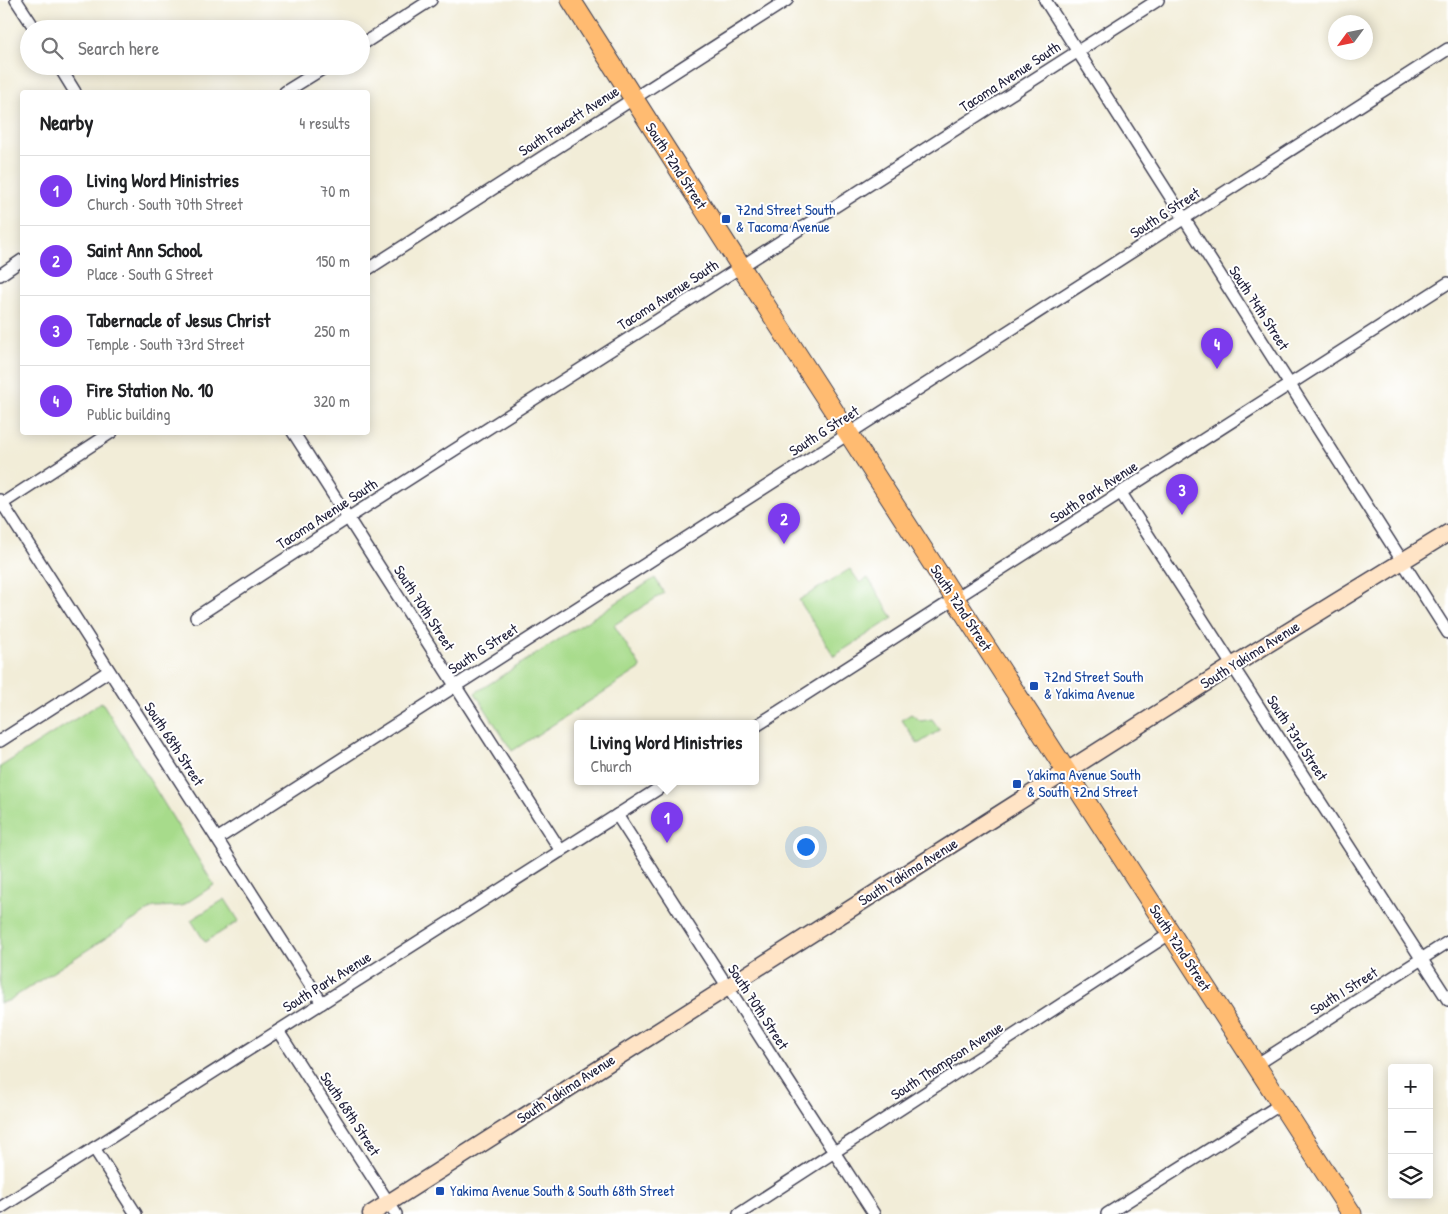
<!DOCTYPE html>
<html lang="en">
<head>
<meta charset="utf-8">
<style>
  :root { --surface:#fff; --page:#f2f2f2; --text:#202124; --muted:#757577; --line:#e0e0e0; --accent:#7c3aed }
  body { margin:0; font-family:"Patrick Hand",sans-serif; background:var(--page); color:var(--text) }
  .controls { position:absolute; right:15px; bottom:15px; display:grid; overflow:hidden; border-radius:5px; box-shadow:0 2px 12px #0003 }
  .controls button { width:45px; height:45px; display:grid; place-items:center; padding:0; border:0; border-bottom:1px solid var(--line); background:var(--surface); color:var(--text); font:25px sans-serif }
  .compass { position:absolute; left:1328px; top:15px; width:45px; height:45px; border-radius:50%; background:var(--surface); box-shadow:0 2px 12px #0003; rotate:237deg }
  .you { position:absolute; left:805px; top:846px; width:18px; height:18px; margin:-12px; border:4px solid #fff; border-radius:50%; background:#1a73e8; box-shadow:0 0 0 8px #1a73e833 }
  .badge { display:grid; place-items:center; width:32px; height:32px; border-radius:50%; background:var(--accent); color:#fff; font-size:16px; font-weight:700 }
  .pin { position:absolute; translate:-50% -41px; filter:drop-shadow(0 1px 2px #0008) }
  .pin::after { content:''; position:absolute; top:26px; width:18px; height:15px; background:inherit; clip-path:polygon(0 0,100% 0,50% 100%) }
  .popup { position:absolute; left:574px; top:720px; width:185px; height:65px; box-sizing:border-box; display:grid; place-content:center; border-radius:5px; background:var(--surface); filter:drop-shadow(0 1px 4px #0005); font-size:16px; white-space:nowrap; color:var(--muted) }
  .popup b { font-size:19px; color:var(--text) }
  .popup::after { content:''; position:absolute; left:50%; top:100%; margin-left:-10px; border:10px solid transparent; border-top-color:var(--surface) }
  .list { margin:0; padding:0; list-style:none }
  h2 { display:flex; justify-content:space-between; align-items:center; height:65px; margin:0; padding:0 20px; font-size:21px }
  h2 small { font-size:16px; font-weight:400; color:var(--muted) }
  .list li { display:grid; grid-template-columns:32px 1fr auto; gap:15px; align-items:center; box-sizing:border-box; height:70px; padding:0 20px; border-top:1px solid var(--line) }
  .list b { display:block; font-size:19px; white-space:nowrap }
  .list p { margin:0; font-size:16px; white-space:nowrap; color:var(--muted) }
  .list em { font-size:16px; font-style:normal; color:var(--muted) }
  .icon { flex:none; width:28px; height:28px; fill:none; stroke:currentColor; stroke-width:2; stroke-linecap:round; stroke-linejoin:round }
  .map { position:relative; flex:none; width:1448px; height:1214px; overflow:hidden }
  .search { position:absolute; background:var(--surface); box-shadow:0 2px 12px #0003; left:20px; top:20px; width:350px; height:55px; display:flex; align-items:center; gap:12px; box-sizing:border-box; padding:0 18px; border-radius:28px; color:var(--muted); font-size:19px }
  .panel { position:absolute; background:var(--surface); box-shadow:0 2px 12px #0003; left:20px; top:90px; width:350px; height:345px; border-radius:5px }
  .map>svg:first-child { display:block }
  .green { fill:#a7db8b; stroke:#647e63 }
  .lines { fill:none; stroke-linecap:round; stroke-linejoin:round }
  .minor-casing { stroke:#414053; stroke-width:14 }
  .secondary-casing { stroke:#414053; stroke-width:19 }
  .primary-casing { stroke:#414053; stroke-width:21 }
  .minor { stroke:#fff; stroke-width:11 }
  .secondary { stroke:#ffe4c6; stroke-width:16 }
  .primary { stroke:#ffbb71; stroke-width:19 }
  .transit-dot { fill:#1a4fb4; stroke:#fff; stroke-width:2 }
  .labels { text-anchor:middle; stroke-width:4; stroke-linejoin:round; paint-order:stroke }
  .street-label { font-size:15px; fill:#22223b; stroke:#fff }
  .transit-label { font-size:15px; fill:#164399; stroke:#fff; text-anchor:start }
</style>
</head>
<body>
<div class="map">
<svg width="1448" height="1214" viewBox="0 0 1448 1214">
  <rect width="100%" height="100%" fill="#fff"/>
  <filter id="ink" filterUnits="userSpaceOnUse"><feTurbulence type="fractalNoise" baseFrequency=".02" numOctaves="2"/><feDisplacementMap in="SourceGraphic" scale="10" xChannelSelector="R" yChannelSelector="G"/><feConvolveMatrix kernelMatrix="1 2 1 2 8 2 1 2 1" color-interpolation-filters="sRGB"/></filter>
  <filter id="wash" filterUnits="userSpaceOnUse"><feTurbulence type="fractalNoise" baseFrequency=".0096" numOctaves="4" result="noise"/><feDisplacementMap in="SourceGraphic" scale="20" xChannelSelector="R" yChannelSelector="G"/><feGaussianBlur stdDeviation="1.12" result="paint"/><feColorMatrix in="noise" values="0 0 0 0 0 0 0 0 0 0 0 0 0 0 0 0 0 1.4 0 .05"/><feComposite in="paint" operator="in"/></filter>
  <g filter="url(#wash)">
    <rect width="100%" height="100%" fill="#f2edd8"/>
    <g class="green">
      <path d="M850,569L860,583L868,578L893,618L834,656L799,600Z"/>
      <path d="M655,578L664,593L614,625L641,668L512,751L475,693Z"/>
      <path d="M102,702L214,885L182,906L154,907L8,1001L0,1003V767Z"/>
      <path d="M911,714L921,721L932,719L940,730L918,744L902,720Z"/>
      <path d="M225,899L239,921L205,942L191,920Z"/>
    </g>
  </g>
  <g filter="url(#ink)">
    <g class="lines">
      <g class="minor-casing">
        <g id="minor">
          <path d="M16,0L35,29"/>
          <path d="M1045,0L1448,633"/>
          <path d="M361,45L431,0"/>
          <path d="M59,66L75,92"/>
          <path d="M285,92L327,66"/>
          <path d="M368,269L787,0"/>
          <path d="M0,275L22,260"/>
          <path d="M293,432L561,851"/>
          <path d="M1121,493L1448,1000"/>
          <path d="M0,500L322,1003"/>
          <path d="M0,505L112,432"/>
          <path d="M196,617L348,518L1158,0"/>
          <path d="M756,726L1448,283"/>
          <path d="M0,741L109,671"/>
          <path d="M617,815L874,1214"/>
          <path d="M217,839L1448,49"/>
          <path d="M278,1031L396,1214"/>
          <path d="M1256,1065L1448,942"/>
          <path d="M94,1148L136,1214"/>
          <path d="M0,1208L669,782"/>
          <path d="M739,1214L1171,933"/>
          <path d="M1107,1214L1281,1104"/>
        </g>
      </g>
      <g class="secondary-casing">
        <path id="secondary" d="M371,1214L1232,666L1448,533"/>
      </g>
      <g class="primary-casing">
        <path id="primary" d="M571,0L741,267L1352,1214"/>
      </g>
      <use href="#minor" class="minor"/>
      <use href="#secondary" class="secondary"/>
      <use href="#primary" class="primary"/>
    </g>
  </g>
  <g class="transit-dot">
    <rect x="721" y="214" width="10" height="10" rx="2.5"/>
    <rect x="1029" y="681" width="10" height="10" rx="2.5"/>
    <rect x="1012" y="779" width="10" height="10" rx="2.5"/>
    <rect x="435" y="1186" width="10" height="10" rx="2.5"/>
  </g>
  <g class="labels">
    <g class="street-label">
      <text transform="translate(1010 77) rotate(-33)" y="5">Tacoma Avenue South</text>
      <text transform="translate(569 121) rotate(-33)" y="5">South Fawcett Avenue</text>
      <text transform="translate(676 166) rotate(57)" y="5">South 72nd Street</text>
      <text transform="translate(1165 213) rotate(-33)" y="5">South G Street</text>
      <text transform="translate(668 295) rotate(-33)" y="5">Tacoma Avenue South</text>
      <text transform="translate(1259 308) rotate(57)" y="5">South 74th Street</text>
      <text transform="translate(824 431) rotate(-33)" y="5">South G Street</text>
      <text transform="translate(1094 492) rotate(-33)" y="5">South Park Avenue</text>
      <text transform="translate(327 514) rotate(-33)" y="5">Tacoma Avenue South</text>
      <text transform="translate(424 608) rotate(57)" y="5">South 70th Street</text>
      <text transform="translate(961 608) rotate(57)" y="5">South 72nd Street</text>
      <text transform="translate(483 649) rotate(-33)" y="5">South G Street</text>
      <text transform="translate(1250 655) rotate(-32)" y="5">South Yakima Avenue</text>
      <text transform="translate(1297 738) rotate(57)" y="5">South 73rd Street</text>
      <text transform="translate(174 744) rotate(57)" y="5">South 68th Street</text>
      <text transform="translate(908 872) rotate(-32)" y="5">South Yakima Avenue</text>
      <text transform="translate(1180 948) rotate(57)" y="5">South 72nd Street</text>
      <text transform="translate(327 982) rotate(-32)" y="5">South Park Avenue</text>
      <text transform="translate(1344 991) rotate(-32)" y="5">South I Street</text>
      <text transform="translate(758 1007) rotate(57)" y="5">South 70th Street</text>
      <text transform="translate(947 1061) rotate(-33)" y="5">South Thompson Avenue</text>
      <text transform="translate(566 1089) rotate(-33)" y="5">South Yakima Avenue</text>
      <text transform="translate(350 1114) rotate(57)" y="5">South 68th Street</text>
    </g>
    <g class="transit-label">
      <text x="736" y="215">72nd Street South<tspan x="736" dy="17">&amp; Tacoma Avenue</tspan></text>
      <text x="1044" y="682">72nd Street South<tspan x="1044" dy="17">&amp; Yakima Avenue</tspan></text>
      <text x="1027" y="780">Yakima Avenue South<tspan x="1027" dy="17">&amp; South 72nd Street</tspan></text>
      <text x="450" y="1196">Yakima Avenue South &amp; South 68th Street</text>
    </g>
  </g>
</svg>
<div class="controls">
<button>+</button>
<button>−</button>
<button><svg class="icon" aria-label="layers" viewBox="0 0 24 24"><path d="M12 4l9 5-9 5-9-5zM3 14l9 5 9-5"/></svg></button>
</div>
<svg class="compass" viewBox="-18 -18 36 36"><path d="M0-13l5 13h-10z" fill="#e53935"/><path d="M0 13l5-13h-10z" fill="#757577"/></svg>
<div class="you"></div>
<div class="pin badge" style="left:667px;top:843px">1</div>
<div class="popup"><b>Living Word Ministries</b>Church</div>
<div class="pin badge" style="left:784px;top:544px">2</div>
<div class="pin badge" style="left:1182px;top:515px">3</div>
<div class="pin badge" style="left:1217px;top:369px">4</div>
<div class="search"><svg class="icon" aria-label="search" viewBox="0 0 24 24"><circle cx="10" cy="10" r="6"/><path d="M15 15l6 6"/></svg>Search here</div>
<section class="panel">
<h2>Nearby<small>4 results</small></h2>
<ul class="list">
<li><span class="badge">1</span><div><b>Living Word Ministries</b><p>Church · South 70th Street</p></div><em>70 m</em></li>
<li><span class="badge">2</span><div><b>Saint Ann School</b><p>Place · South G Street</p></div><em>150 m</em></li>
<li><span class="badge">3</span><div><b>Tabernacle of Jesus Christ</b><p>Temple · South 73rd Street</p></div><em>250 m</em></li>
<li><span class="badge">4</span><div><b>Fire Station No. 10</b><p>Public building</p></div><em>320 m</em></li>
</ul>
</section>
</div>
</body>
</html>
